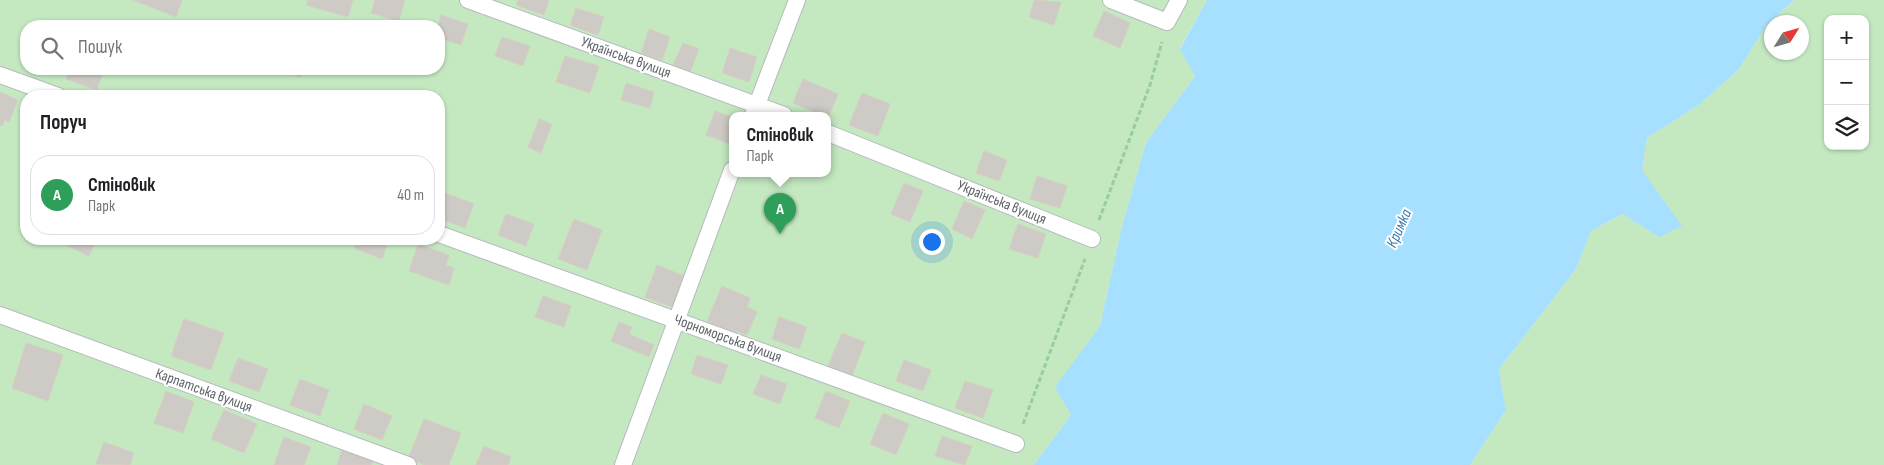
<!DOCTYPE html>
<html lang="uk">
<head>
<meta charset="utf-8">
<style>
  :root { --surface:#fff; --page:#f6f6f6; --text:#202124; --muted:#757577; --line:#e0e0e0; --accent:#7c3aed }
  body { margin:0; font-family:"Sofia Sans Condensed",sans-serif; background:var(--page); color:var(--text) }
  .controls { position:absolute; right:15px; top:15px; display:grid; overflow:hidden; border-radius:10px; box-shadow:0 1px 4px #0004 }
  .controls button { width:45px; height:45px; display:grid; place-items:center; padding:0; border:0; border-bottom:1px solid var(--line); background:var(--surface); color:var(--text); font:25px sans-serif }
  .compass { position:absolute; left:1764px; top:15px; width:45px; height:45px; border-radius:50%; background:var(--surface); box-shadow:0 1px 4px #0004; rotate:53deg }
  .you { position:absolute; left:931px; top:241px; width:18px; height:18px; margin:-12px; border:4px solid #fff; border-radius:50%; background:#1a73e8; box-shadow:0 0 0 8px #1a73e833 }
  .badge { display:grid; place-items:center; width:32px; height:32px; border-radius:50%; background:var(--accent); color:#fff; font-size:16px; font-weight:700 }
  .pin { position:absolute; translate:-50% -41px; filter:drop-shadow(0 1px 2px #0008) }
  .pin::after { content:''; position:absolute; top:26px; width:18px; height:15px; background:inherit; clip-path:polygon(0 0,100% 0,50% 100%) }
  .popup { position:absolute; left:729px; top:112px; width:102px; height:65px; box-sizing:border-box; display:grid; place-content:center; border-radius:10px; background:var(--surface); filter:drop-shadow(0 1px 4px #0005); font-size:16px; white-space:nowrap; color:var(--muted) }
  .popup b { font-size:19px; color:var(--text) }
  .popup::after { content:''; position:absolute; left:50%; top:100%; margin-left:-10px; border:10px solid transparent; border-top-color:var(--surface) }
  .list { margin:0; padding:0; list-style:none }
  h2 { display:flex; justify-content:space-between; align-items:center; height:65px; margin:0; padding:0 20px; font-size:21px }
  h2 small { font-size:16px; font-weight:400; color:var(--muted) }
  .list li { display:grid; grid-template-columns:32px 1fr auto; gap:15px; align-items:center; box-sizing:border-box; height:80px; margin:0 10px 10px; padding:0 10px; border:1px solid var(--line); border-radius:20px }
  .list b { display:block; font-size:19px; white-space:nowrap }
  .list p { margin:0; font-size:16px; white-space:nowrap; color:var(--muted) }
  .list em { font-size:16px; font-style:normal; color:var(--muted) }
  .icon { flex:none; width:28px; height:28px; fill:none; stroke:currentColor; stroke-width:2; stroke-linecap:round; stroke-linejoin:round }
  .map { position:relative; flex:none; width:1884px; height:465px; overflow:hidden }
  .search { position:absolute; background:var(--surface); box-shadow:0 1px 4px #0004; left:20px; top:20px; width:425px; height:55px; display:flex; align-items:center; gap:12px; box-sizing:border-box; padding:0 18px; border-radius:20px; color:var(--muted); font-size:19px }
  .panel { position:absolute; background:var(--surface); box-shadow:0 1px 4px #0004; left:20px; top:90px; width:425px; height:155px; border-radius:20px }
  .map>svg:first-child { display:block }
  .green { fill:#c4e9c1; fill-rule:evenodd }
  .water { fill:#a7dfff }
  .building { fill:#cecac5; stroke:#d6cfc3 }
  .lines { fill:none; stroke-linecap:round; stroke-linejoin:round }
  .lane-casing { stroke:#b6b9bd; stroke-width:18 }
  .path { stroke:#99cba4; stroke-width:3; stroke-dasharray:5 2.5; stroke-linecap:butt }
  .lane { stroke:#fff; stroke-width:16 }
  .labels { text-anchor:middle; stroke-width:4; stroke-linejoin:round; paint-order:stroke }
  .street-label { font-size:15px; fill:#5d6267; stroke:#fff }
  .water-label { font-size:16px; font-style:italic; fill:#3a7baf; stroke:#fff }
</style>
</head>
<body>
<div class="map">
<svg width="1884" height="465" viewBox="0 0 1884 465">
  <rect width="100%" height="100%" fill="#f0ede6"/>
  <g class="green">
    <path d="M0,0H1207L1180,48L1195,76L1146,143L1121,230L1100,326L1056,387L1071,415L1034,465H0ZM26,26H439V69H26ZM26,96H439V239H26ZM732,115H828V173H732Z"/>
    <path d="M1794,0H1884V465H1470L1506,410L1499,369L1576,269L1591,231L1622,214L1659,237L1642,170L1647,138L1700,104L1739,69L1766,26ZM1828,19H1865V146H1828ZM1772,22H1802V52H1772Z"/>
  </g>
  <path class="water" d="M1207,0H1794L1766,26L1739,69L1700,104L1647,138L1642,170L1682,226L1659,237L1622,214L1591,231L1576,269L1499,369L1506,410L1470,465H1034L1071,415L1055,387L1100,326L1121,230L1146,143L1195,76L1180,49Z"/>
  <g class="building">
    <path d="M133,0H182L176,17Z"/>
    <path d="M308,0H353L348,17L306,5Z"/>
    <path d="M375,0H405L399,21L371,13Z"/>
    <path d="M518,0H549L544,15L516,5Z"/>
    <path d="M1034,0L1061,2L1054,25L1029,17Z"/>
    <path d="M576,8L604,17L598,35L570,25Z"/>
    <path d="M1104,11L1130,23L1120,48L1093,36Z"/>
    <path d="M441,15L468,24L461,45L439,38L438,26Z"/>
    <path d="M649,29L670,37L662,60L641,53Z"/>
    <path d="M502,37L530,46L523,66L495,56Z"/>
    <path d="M683,43L699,49L690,72L673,65Z"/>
    <path d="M730,48L757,57L749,82L722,73Z"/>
    <path d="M565,56L599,66L590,93L556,82Z"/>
    <path d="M70,69H104L97,90L66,79Z"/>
    <path d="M276,69H304L301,77Z"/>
    <path d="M803,79L838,94L828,118V115H822L793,103Z"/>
    <path d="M626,83L654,92L650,108L621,100Z"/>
    <path d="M201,90L218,96H199Z"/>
    <path d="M0,92L18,100L9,122L5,120L2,126L0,125Z"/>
    <path d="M862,93L890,104L878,136L849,125Z"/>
    <path d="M715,111L732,117V145L706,135Z"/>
    <path d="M539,119L552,124L541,153L528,147Z"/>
    <path d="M984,151L1007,160L999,181L976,173Z"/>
    <path d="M1037,176L1067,186L1060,208L1030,199Z"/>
    <path d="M904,183L923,191L910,222L891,214Z"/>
    <path d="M445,193L474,204L465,228L439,218V210Z"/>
    <path d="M964,201L985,210L972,239L952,229Z"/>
    <path d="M506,214L534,224L526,246L498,235Z"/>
    <path d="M574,219L602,230L587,270L558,259Z"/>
    <path d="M1018,224L1046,234L1038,258L1009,249Z"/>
    <path d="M62,239H97L89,256L60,242Z"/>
    <path d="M357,239H389L382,259L354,248Z"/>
    <path d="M418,244L449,255L446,265L454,268L449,285L409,271Z"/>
    <path d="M657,265L684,276L672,307L645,297Z"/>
    <path d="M722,286L750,298L747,307L757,312L747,335L736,331L735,333L707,321Z"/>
    <path d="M543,296L571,306L564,327L535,317Z"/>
    <path d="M779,317L807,327L799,349L772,339Z"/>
    <path d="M184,319L224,333L211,370L171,356Z"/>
    <path d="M619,322L632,327L629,334L654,345L649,357L611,341Z"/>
    <path d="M842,333L865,342L851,378L827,368Z"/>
    <path d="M26,343L63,355L48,401L12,388Z"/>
    <path d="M697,355L728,365L721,384L691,374Z"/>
    <path d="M238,358L268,369L259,392L229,381Z"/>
    <path d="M904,360L931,370L923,391L896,381Z"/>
    <path d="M761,375L787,384L780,404L753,394Z"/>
    <path d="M300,379L329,390L320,416L290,405Z"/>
    <path d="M965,381L993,390L983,418L955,408Z"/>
    <path d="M166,391L194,402L183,433L154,423Z"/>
    <path d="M826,391L850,401L839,428L815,418Z"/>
    <path d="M364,404L392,416L382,440L354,429Z"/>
    <path d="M224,410L257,424L244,453L211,439Z"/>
    <path d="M883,413L909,424L896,455L870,444Z"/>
    <path d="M424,419L461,433L449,465H425L408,459Z"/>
    <path d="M942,436L972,446L965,465L935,456Z"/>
    <path d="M284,437L311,447L304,465H274Z"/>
    <path d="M104,442L134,453L130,465L96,464Z"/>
    <path d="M343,446L374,457L371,465H337Z"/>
    <path d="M484,446L511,457L508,465H476Z"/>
  </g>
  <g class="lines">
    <g class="lane-casing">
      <g id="lane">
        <path d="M468,0L784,115"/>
        <path d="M1111,0L1167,22L1179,0"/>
        <path d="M0,75L58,96"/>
        <path d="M753,115L797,0"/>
        <path d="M828,133L1092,239"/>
        <path d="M439,234L1016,444"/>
        <path d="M0,315L408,465"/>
        <path d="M623,465L732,170"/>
      </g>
    </g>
    <g class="path">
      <path d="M1099,220L1150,85L1162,42"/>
      <path d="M1023,424L1085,259"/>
    </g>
    <use href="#lane" class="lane"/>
  </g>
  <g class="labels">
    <g class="street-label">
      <text transform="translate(626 57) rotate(20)" y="5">Українська вулиця</text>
      <text transform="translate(1002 202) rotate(22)" y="5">Українська вулиця</text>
      <text transform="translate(728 338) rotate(20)" y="5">Чорноморська вулиця</text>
      <text transform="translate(204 390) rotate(20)" y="5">Карпатська вулиця</text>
    </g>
    <g class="water-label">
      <text transform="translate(1398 228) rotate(-66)" y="6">Кримка</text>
    </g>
  </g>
</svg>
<div class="controls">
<button>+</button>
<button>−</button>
<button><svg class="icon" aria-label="layers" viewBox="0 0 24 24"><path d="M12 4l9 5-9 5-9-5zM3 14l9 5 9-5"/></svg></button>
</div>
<svg class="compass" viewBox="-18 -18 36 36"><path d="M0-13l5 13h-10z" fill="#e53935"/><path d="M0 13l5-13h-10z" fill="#757577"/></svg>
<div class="you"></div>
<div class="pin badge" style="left:780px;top:234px;background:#2e9e5b">A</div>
<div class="popup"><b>Стіновик</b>Парк</div>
<div class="search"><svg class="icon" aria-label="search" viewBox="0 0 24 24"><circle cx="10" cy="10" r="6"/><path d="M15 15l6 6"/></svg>Пошук</div>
<section class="panel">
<h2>Поруч<small></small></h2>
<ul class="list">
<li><span class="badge" style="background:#2e9e5b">A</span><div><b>Стіновик</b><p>Парк</p></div><em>40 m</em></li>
</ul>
</section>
</div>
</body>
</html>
